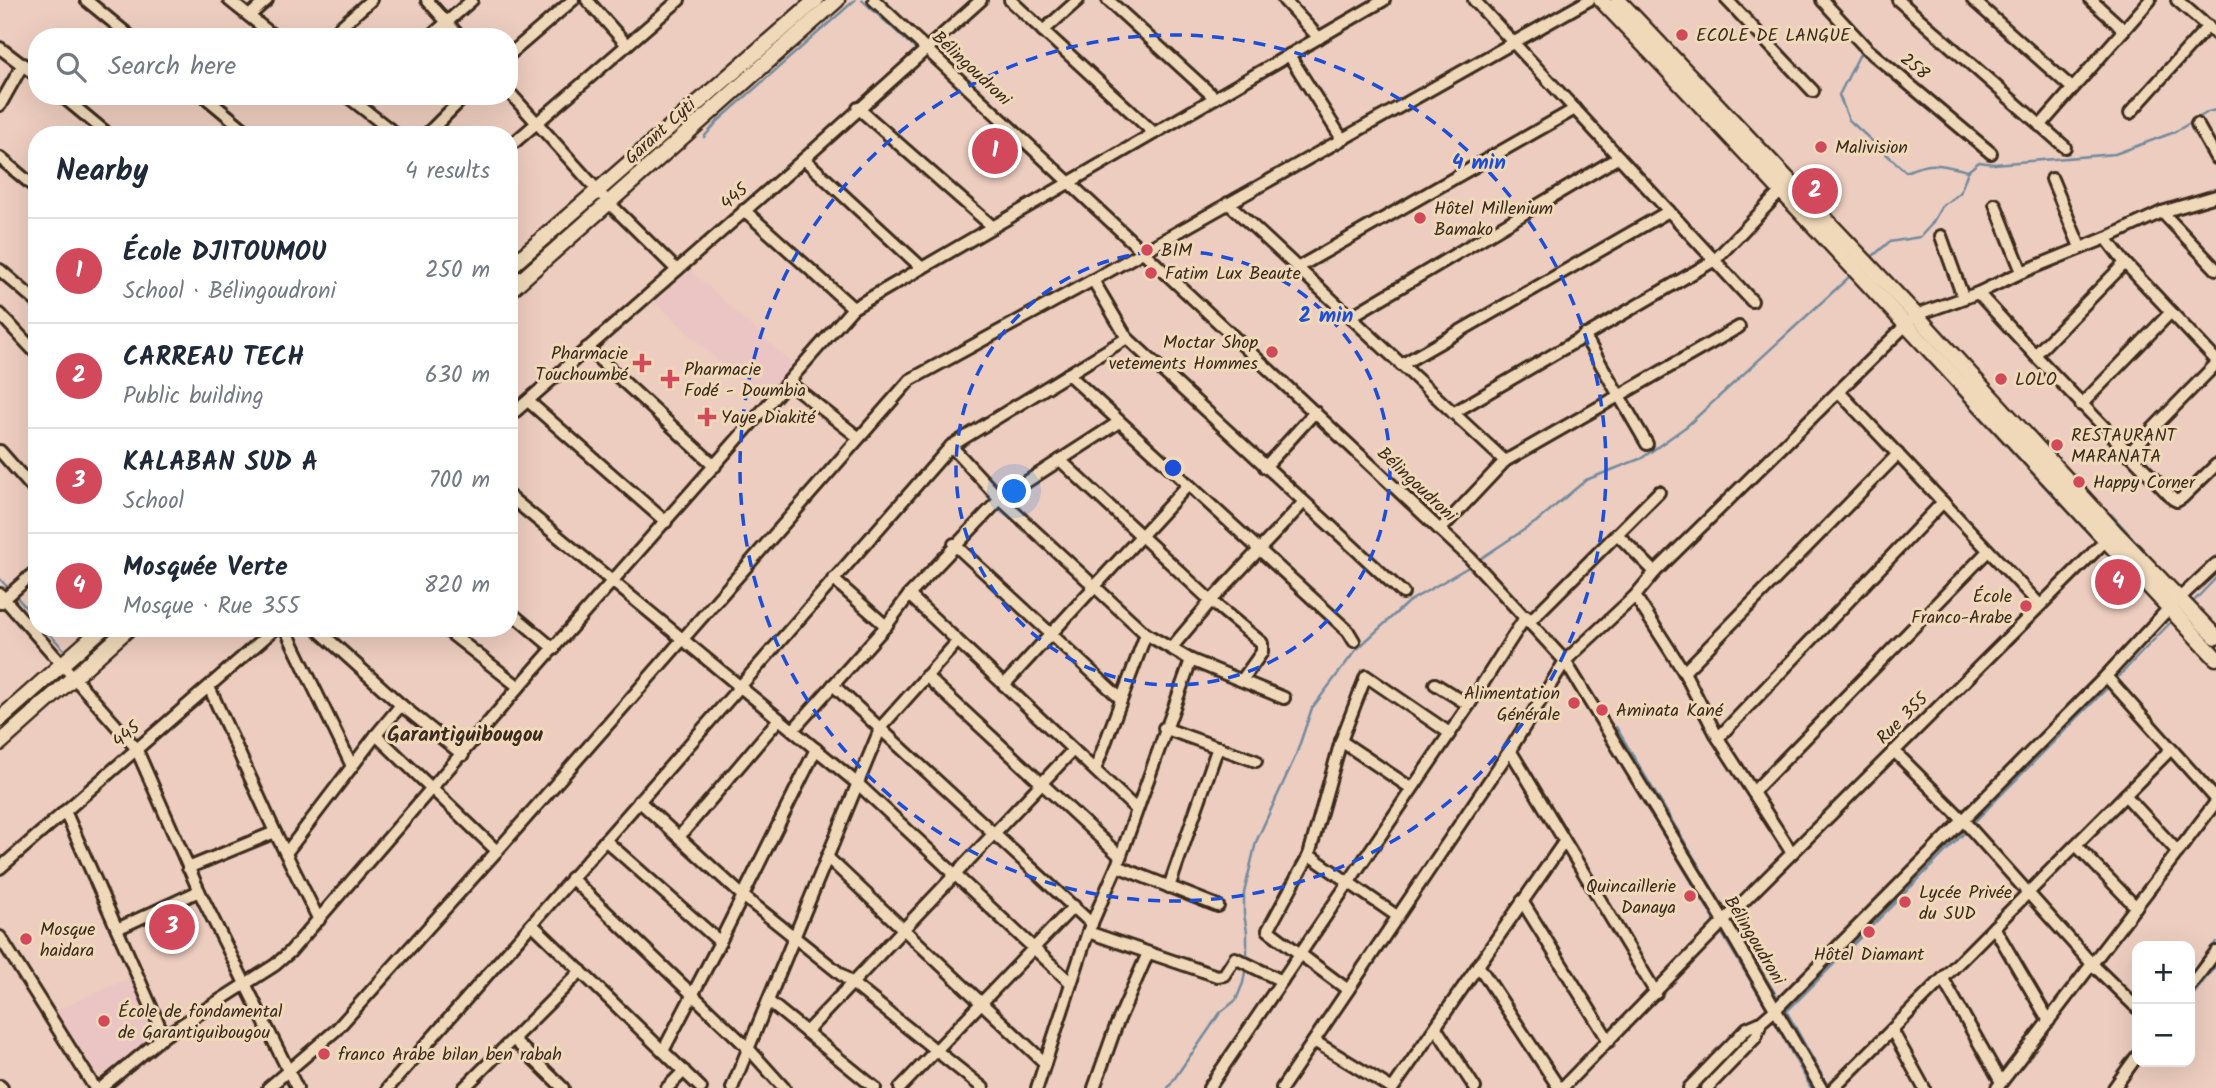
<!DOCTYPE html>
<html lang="en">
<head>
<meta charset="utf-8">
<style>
  :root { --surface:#fff; --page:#f6f6f7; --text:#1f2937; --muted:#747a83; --line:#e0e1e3; --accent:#d1495b }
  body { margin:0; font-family:Kalam,sans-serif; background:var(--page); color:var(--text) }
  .controls { position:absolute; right:21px; bottom:21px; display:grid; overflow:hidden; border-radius:14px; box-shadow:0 7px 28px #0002 }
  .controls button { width:63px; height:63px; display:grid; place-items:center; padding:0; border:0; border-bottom:2px solid var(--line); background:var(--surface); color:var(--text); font:35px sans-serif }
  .you { position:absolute; left:1015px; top:492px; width:24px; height:24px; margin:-18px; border:5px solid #fff; border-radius:50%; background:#1a73e8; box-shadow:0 0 0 10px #1a73e833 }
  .badge { display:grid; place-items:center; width:46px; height:46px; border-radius:50%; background:var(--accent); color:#fff; font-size:23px; font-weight:700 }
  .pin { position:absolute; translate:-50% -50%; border:4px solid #fff; box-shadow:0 2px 7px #0006 }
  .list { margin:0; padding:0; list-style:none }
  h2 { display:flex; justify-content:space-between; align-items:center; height:91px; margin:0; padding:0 28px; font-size:30px }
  h2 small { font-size:23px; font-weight:400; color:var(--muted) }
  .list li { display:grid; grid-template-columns:46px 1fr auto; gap:21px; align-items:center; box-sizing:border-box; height:105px; padding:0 28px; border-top:2px solid var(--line) }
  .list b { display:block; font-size:26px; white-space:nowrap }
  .list p { margin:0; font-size:23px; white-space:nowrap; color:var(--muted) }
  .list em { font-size:23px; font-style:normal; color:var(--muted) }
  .icon { flex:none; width:38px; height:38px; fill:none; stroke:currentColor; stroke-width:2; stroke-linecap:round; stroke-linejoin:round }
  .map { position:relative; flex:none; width:2216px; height:1088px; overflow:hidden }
  .search { position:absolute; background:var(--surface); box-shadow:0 7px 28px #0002; left:28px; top:28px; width:490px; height:77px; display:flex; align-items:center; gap:18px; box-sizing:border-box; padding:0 24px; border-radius:28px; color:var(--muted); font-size:26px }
  .panel { position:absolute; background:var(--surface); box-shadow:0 7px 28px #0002; left:28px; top:126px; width:490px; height:511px; border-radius:28px }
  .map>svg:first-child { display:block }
  .built { fill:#ebc5c3 }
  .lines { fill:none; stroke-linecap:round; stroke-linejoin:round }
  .stream { stroke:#728b9e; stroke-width:2.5 }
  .minor-casing { stroke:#3b2a1e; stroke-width:16 }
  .major-casing { stroke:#3b2a1e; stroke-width:19 }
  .minor { stroke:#f0d9b9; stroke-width:10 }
  .major { stroke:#f0d9b9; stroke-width:14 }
  .ring { fill:none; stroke:#1d4ed8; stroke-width:3.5; stroke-dasharray:12 9 }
  .poi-dot { fill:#d1495b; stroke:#f0d9b9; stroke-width:2.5 }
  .labels { text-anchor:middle; stroke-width:6; stroke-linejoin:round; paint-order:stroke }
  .poi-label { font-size:18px; fill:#3b2a1e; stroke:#f0d9b9; text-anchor:start }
  .street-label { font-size:18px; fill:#3b2a1e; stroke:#f0d9b9 }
  .quarter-label { font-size:21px; font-weight:bold; fill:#3b2a1e; stroke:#f0d9b9 }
  .centre { fill:#1d4ed8; stroke:#f0d9b9; stroke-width:3.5 }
  .ring-label { font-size:21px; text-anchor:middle; font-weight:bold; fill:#1d4ed8; stroke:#f0d9b9; stroke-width:6; stroke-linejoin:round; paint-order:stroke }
</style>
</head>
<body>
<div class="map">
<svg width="2216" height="1088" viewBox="0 0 2216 1088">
  <rect width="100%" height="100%" fill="#edcdbf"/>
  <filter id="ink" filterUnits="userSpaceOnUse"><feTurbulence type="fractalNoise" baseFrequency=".0143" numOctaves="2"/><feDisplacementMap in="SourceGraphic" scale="14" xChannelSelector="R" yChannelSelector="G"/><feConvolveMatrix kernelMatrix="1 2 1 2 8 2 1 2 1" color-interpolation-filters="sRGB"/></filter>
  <g filter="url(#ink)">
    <g class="built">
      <path d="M690,270L796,367L764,404L655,302Z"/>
      <path d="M132,977L155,1029L153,1038L106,1075H97L50,1013Z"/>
    </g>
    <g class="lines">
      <g class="stream">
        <path d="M862,0L919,52"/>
        <path d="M1830,0L1867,39L1866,42"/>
        <path d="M1863,48L1839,95L1849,120L1906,172C1931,160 1942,165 1968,171"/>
        <path d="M924,56L929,61"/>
        <path d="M704,137L718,121L855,0"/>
        <path d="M1873,256L1889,242L1920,237L1931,225L1942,206L1960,193L1968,171L1979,162L1994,164L2115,154L2175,132L2208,112L2216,110"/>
        <path d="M1954,389L2098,544"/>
        <path d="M2111,514L2180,590"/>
        <path d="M2103,549L2146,595"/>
        <path d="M1477,561L1536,522L1586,480L1642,458L1687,426L1848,278"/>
        <path d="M2201,571L2216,556"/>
        <path d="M0,579L9,589"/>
        <path d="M13,593L37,620"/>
        <path d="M2192,603L2216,578"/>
        <path d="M44,628L68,654"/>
        <path d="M2115,680L2171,622"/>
        <path d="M1616,727L1727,913"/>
        <path d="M1613,751L1717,924"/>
        <path d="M1960,814L2128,645"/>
        <path d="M1972,824L2110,685"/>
        <path d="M1730,919L1779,1000"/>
        <path d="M1720,930L1769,1012"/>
        <path d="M1247,961V932L1244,914V893L1256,842L1296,755L1312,708L1356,650L1408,602L1472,565"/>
        <path d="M2195,969L2216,942"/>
        <path d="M1779,998L1956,819"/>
        <path d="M2190,999L2216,965"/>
        <path d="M1783,1005L1829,1088"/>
        <path d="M1787,1011L1968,829"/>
        <path d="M1772,1017L1811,1088"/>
        <path d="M1192,1054L1220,1013L1236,1000L1243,983L1246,967"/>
        <path d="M1168,1088L1192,1053"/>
      </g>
      <g class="minor-casing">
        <g id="minor">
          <path d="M86,0L131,37"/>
          <path d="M229,0L275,37"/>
          <path d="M427,0L460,37"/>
          <path d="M587,0L627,45"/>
          <path d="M874,0L1470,558L1565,661L1724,921L1821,1088"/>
          <path d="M1010,0L1154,133"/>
          <path d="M1108,0L1215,98"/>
          <path d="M1284,0L1319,38"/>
          <path d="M1474,0L1752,301"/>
          <path d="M1727,0L1813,91"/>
          <path d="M1822,0L1867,49L1991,153"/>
          <path d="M1898,0L2065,147"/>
          <path d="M1973,0L2072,88"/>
          <path d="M2091,0L2124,30"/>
          <path d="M2177,0L2216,34"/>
          <path d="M249,16L267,0"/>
          <path d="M1043,31L1078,0"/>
          <path d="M329,37L371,0"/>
          <path d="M430,37L472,0"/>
          <path d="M0,48L37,76"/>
          <path d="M509,55L573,0"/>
          <path d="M1289,55L1342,139"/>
          <path d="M509,92L609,203L677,270"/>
          <path d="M62,96L109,135"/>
          <path d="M204,96L251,135"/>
          <path d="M347,96L397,135"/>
          <path d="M0,105L23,64"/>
          <path d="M858,108L993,227"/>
          <path d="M2130,113L2208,26"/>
          <path d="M2197,124L2216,158"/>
          <path d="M2040,126L2150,0"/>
          <path d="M426,135L465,96"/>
          <path d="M509,147L679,0"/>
          <path d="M0,158L37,189"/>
          <path d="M804,159L922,268"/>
          <path d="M2052,179L2080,247"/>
          <path d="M1228,203L1505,461"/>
          <path d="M1995,204L2022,272"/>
          <path d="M744,210L853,308"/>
          <path d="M2162,212L2216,269"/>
          <path d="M1941,236L1963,297"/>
          <path d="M2106,238L2125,263L2216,360"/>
          <path d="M1297,268L1575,109"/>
          <path d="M0,270L37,302"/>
          <path d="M1093,280L1127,338L1403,593"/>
          <path d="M1978,293L2035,355L2173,499L2177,501L2182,498L2216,465"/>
          <path d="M0,314L37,354"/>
          <path d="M1350,317L1619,157"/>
          <path d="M1584,335L1647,444"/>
          <path d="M587,348L715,466"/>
          <path d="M2035,355L2125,263"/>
          <path d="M1401,365L1669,211"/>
          <path d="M1068,374L1348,631L1354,641"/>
          <path d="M788,382L858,437"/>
          <path d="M1839,392L2040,605"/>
          <path d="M528,401L666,522"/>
          <path d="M2081,405L2171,312"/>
          <path d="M1453,413L1715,260L1782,190"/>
          <path d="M509,417L804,159L981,0"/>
          <path d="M951,446L1000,499L1146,634L1191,660L1284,698"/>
          <path d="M0,451L37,493"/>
          <path d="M2128,454L2216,364"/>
          <path d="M1060,460L1211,601L1262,643V652L1242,680"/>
          <path d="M1265,467L1315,412"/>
          <path d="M509,496L858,784L1071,983"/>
          <path d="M1440,530L1505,461L1739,327"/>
          <path d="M1617,534L1655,572"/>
          <path d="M954,544L1121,699"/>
          <path d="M833,579L886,626"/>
          <path d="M0,594L136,748L199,891L297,1088"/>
          <path d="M909,595L1136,809"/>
          <path d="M1635,596L1684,672L1718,738L1792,853"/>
          <path d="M0,603L37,570"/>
          <path d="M509,611L554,649"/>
          <path d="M1530,621L1659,492"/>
          <path d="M285,628L352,766"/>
          <path d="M316,628L401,705L463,755"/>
          <path d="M444,628L519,687"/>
          <path d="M1172,647L1211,601L1304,502"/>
          <path d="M1684,672L1898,454"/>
          <path d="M926,676L1120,856"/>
          <path d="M2106,676L2216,799"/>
          <path d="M1435,684L1469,705"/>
          <path d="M833,685L1092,924"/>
          <path d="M1004,685L1188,485"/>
          <path d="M209,687L275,832L319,920"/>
          <path d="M1164,728L1256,761"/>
          <path d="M793,730L886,626L909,595L1000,499L1119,422"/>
          <path d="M376,735L497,851"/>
          <path d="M1718,738L1943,502"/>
          <path d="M1341,741L1411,788"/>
          <path d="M1510,750L1656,993"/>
          <path d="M1894,751L1962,819L2092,964L2137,1008"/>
          <path d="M1095,770L1146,634"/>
          <path d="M1753,792L1988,551"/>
          <path d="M2125,795L2178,852"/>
          <path d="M639,801L743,896L983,1088"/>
          <path d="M65,811L164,1036"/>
          <path d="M679,837L779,719"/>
          <path d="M605,840L720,942"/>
          <path d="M2076,845L2136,907"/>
          <path d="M286,853L376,735L401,705"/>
          <path d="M1309,855L1397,916"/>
          <path d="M827,857L1045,1063"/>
          <path d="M1117,866L1218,906"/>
          <path d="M0,868L276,628"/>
          <path d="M188,868L275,832"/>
          <path d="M571,878L748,1048L784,1088"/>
          <path d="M1169,887L1218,747"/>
          <path d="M1522,901L1609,1041"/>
          <path d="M532,924L701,1088"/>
          <path d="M1994,927L2049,1021"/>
          <path d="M117,929L199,891"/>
          <path d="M1088,932L1217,976L1224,975L1235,958L1282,981"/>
          <path d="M0,937L95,1088"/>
          <path d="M1478,965L1559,1088"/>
          <path d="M1943,979L2001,1082"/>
          <path d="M2190,986L2216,952"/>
          <path d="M1348,990L1268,930L1309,855L1341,741L1366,676L1448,732"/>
          <path d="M768,1001L875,1088"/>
          <path d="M1436,1028L1475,1088"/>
          <path d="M1892,1030L1924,1088"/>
          <path d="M806,1032L1073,750"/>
          <path d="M513,1039L563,1088"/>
          <path d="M1314,1041L1391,1088"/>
          <path d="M663,1051L720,942L816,749"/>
          <path d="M0,1086L2,1088"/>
          <path d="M101,1088L164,1036L275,965L290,952L519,687L853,308L1384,0"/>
          <path d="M268,1088L336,1030L497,851L910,380L1093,280L1589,0"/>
          <path d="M388,1088L951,446L1127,338"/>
          <path d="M464,1088L581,971"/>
          <path d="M667,1088L684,1071"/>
          <path d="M732,1088L881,727L957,642"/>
          <path d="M900,1088L1074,906"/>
          <path d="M1037,1088L1088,932L1117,866L1191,660"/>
          <path d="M1094,1088L1116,1026L1148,953"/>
          <path d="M1209,1088L1469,705L1526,616"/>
          <path d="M1282,1088L1510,750L1565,661L1635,596L1655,572L1916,315L1978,293L2022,272L2106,238L2162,212L2216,196"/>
          <path d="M1393,1088L1564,842"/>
          <path d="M1562,1088L1724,921L2105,541"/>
          <path d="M1689,1088L1747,1028L1761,1022L1776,1009L2106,676L2169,608L2216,564"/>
          <path d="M1707,1088L1756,1037L1761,1022"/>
          <path d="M1834,1088L2171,749"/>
          <path d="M1997,1088L2216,802"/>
          <path d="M2114,1088L2137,1056"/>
        </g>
      </g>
      <g class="major-casing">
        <g id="major">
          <path d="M1601,0C1808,217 2011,439 2216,658"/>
          <path d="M1618,0L1916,315L2114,531L2216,637"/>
          <path d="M509,268L816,0"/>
          <path d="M509,291L837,0"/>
          <path d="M0,719L103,628"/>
          <path d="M0,743L129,628"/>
        </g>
      </g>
      <use href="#minor" class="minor"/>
      <use href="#major" class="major"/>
    </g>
  </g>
  <g class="ring">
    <circle cx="1173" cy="468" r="217"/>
    <circle cx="1173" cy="468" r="433"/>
  </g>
  <g class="poi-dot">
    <circle cx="1682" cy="35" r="7"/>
    <circle cx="1821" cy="147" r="7"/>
    <circle cx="1420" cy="218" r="7"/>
    <circle cx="1147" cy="250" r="7"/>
    <circle cx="1151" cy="273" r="7"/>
    <circle cx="1272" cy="352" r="7"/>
    <path d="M638.5 352.5h7v7h7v7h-7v7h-7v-7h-7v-7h7z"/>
    <path d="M666.5 368.5h7v7h7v7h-7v7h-7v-7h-7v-7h7z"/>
    <circle cx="2001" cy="379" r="7"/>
    <path d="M703.5 406.5h7v7h7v7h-7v7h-7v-7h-7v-7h7z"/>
    <circle cx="2057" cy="445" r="7"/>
    <circle cx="2079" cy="482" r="7"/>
    <circle cx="2026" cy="606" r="7"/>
    <circle cx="1574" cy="703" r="7"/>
    <circle cx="1602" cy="710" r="7"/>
    <circle cx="1690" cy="896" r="7"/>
    <circle cx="1905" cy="902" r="7"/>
    <circle cx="1869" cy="932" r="7"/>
    <circle cx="26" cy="939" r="7"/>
    <circle cx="104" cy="1021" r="7"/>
    <circle cx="324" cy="1054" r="7"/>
  </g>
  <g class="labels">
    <g class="poi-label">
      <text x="1696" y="41">ECOLE DE LANGUE</text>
      <text x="1835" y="153">Malivision</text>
      <text x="1434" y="214">Hôtel Millenium<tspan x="1434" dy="21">Bamako</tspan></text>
      <text x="1161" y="256">BIM</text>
      <text x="1165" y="279">Fatim Lux Beaute</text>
      <text x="1258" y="348" text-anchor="end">Moctar Shop<tspan x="1258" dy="21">vetements Hommes</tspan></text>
      <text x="628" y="359" text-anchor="end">Pharmacie<tspan x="628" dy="21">Touchoumbé</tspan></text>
      <text x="684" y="375">Pharmacie<tspan x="684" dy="21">Fodé - Doumbia</tspan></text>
      <text x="2015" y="385">LOLO</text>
      <text x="721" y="423">Yaye Diakité</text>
      <text x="2071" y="441">RESTAURANT<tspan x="2071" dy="21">MARANATA</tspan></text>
      <text x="2093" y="488">Happy Corner</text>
      <text x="2012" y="602" text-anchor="end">École<tspan x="2012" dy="21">Franco-Arabe</tspan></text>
      <text x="1560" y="699" text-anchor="end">Alimentation<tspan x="1560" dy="21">Générale</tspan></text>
      <text x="1616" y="716">Aminata Kané</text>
      <text x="1676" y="892" text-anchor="end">Quincaillerie<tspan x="1676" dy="21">Danaya</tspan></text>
      <text x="1919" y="898">Lycée Privée<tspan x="1919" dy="21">du SUD</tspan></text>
      <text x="40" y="935">Mosque<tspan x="40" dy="21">haidara</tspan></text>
      <text x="1869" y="960" text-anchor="middle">Hôtel Diamant</text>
      <text x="118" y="1017">École de fondamental<tspan x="118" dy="21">de Garantiguibougou</tspan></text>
      <text x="338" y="1060">franco Arabe bilan ben rabah</text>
    </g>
    <g class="street-label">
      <text transform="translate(1915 66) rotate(40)" y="6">258</text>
      <text transform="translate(972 68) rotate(43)" y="6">Bélingoudroni</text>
      <text transform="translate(660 131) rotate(-42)" y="6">Garant Cyti</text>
      <text transform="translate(734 196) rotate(-41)" y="6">445</text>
      <text transform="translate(1417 484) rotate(43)" y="6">Bélingoudroni</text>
      <text transform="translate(1902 718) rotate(-45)" y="6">Rue 355</text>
      <text transform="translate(126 734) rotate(-41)" y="6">445</text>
      <text transform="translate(1755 940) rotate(59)" y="6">Bélingoudroni</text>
    </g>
    <g class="quarter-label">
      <text x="465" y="741">Garantiguibougou</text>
    </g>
  </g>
  <circle cx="1173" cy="468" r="10" class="centre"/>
  <g class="ring-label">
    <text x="1479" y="169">4 min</text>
    <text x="1326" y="322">2 min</text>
  </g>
</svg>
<div class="controls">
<button>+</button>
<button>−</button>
</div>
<div class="you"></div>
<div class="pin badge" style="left:995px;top:151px">1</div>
<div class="pin badge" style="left:1815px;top:191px">2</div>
<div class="pin badge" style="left:172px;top:927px">3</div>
<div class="pin badge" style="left:2118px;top:582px">4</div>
<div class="search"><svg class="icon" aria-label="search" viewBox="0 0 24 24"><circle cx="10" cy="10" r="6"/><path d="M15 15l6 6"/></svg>Search here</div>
<section class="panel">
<h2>Nearby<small>4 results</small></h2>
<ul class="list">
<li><span class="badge">1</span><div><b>École DJITOUMOU</b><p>School · Bélingoudroni</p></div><em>250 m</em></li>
<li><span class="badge">2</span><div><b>CARREAU TECH</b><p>Public building</p></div><em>630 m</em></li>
<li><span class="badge">3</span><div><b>KALABAN SUD A</b><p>School</p></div><em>700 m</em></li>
<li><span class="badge">4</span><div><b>Mosquée Verte</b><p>Mosque · Rue 355</p></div><em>820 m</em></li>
</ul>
</section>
</div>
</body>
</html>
